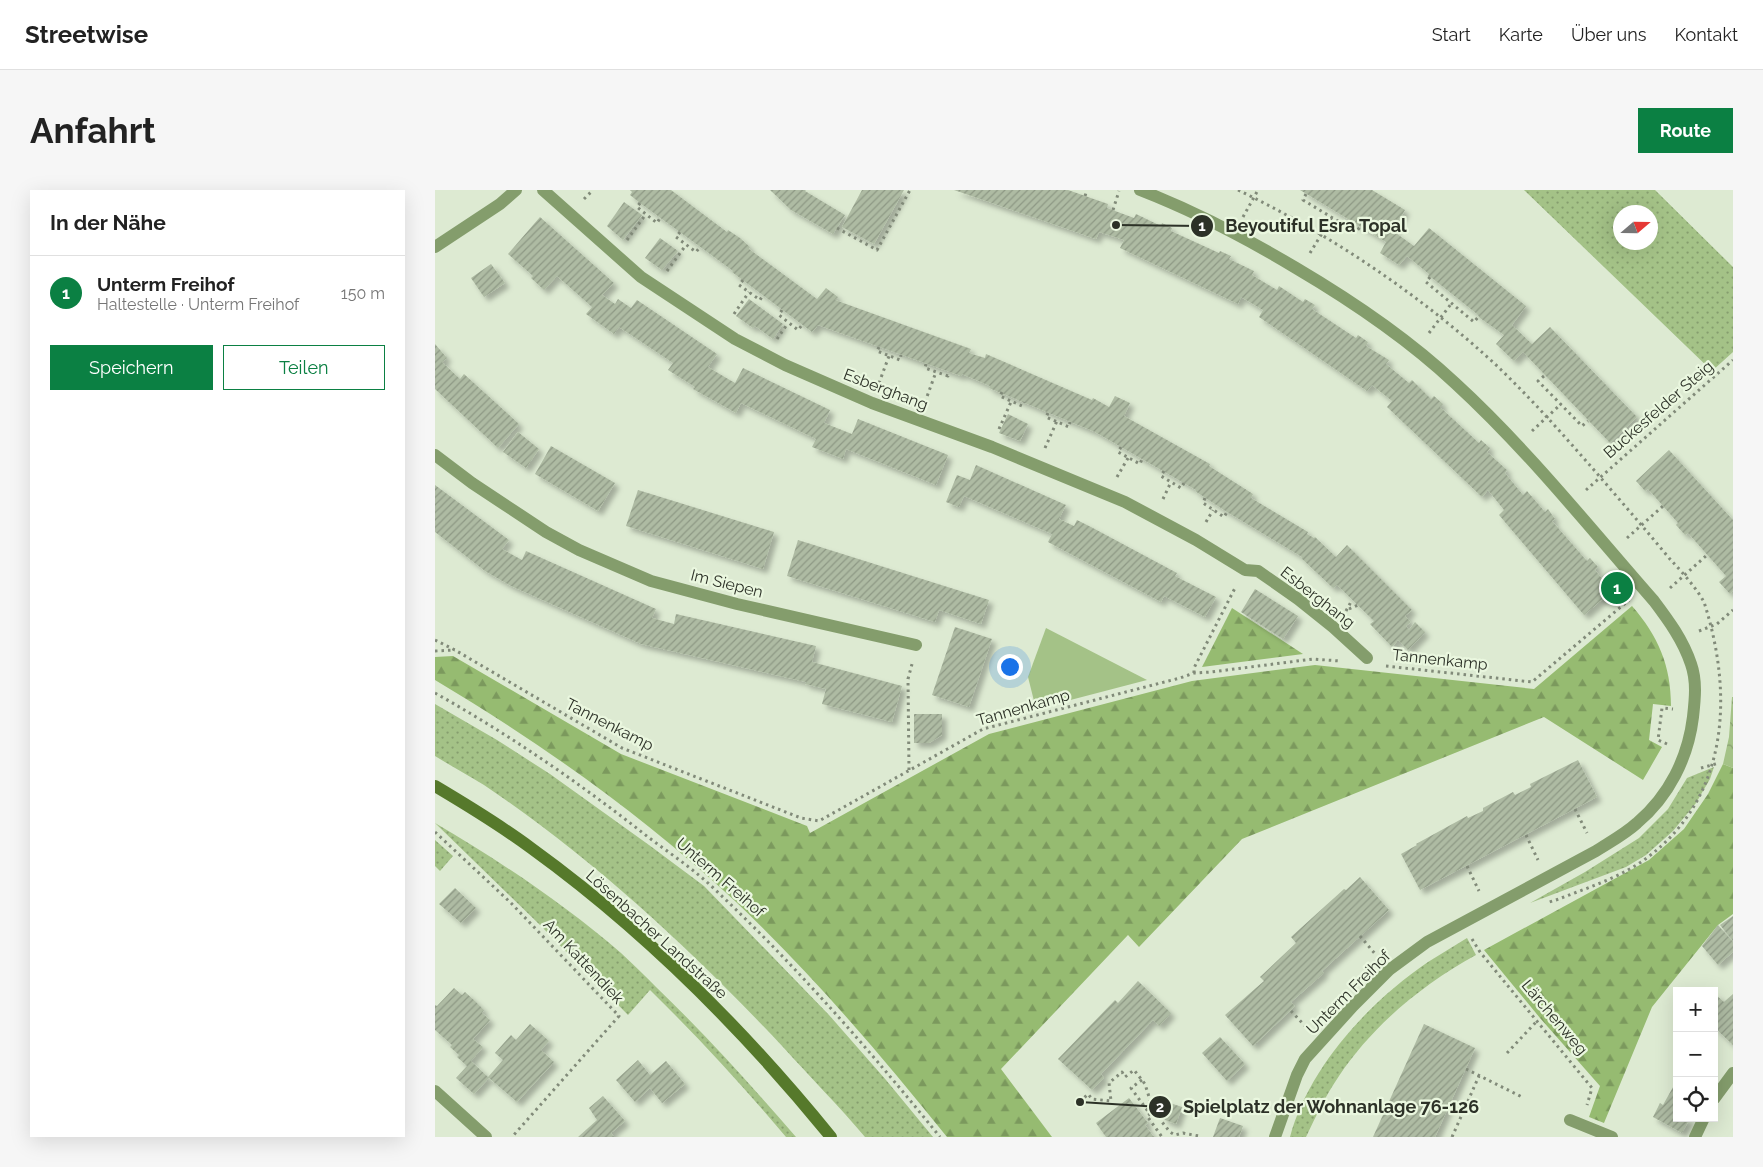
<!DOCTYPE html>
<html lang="de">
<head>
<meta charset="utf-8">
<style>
  :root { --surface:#fff; --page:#f6f6f6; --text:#222; --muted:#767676; --line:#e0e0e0; --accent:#0b8043 }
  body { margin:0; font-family:Raleway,sans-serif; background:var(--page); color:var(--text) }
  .controls { position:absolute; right:15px; bottom:15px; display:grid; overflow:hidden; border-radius:0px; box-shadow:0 5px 20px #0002 }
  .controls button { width:45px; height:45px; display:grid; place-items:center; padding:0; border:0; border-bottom:1px solid var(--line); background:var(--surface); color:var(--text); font:25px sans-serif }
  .compass { position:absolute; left:1178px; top:15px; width:45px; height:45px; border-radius:50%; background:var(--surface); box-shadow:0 5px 20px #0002; rotate:70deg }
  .you { position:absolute; left:574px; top:476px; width:18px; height:18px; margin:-12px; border:4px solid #fff; border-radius:50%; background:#1a73e8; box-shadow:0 0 0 8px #1a73e833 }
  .badge { display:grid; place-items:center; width:32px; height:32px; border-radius:50%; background:var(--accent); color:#fff; font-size:16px; font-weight:700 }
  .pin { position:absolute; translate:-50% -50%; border:2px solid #fff; box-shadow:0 1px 5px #0006 }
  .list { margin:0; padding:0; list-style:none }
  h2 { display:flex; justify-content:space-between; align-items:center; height:65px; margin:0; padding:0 20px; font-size:21px }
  h2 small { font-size:16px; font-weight:400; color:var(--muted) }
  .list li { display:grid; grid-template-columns:32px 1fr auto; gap:15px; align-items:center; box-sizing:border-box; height:75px; padding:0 20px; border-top:1px solid var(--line) }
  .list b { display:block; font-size:19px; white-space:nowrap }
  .list p { margin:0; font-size:16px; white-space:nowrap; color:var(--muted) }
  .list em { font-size:16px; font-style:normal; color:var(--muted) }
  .actions { display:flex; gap:10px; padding:15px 20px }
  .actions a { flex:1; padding:11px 0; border:1px solid var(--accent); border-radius:0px; text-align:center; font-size:18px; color:var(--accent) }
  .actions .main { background:var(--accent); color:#fff }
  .icon { flex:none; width:28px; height:28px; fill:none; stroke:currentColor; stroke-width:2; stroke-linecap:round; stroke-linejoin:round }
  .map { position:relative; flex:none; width:1298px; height:947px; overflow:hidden; border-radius:0px }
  header { display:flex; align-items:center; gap:30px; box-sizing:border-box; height:70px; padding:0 25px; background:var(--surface); border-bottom:1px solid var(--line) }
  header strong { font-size:24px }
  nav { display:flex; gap:28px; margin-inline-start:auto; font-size:18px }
  .intro { display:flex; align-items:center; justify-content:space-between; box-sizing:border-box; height:120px; padding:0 30px }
  h1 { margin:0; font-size:35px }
  .button { padding:12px 22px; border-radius:0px; background:var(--accent); color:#fff; font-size:18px; font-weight:700 }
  main { display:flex; gap:30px; padding:0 30px }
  aside { flex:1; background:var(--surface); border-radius:0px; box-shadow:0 5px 20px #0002 }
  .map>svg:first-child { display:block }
  .grass { fill:url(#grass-dots); fill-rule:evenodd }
  .forest { fill:url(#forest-firs) }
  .park { fill:url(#park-crowns) }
  .garden { fill:#a4c287 }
  .building { fill:url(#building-hatch); filter:url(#shadow) }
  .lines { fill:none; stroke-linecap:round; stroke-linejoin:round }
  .path { stroke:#818a79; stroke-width:3; stroke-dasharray:2.5 4; stroke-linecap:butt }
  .street { stroke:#849d6c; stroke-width:12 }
  .secondary { stroke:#56792b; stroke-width:12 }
  .labels { text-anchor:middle; stroke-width:4.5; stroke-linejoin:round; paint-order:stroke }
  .street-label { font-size:16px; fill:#2c3127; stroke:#eaf7df }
  .leader { fill:none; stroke:#2c3127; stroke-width:2 }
  .callout-dot { fill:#2c3127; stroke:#eaf7df; stroke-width:2 }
  .mark-label { font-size:15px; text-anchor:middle; font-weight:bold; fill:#fff }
  .callout-label { font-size:18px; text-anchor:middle; font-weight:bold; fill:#2c3127; stroke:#eaf7df; stroke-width:4.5; stroke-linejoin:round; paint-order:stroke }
</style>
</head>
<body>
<header>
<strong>Streetwise</strong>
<nav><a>Start</a><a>Karte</a><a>Über uns</a><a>Kontakt</a></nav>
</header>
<div class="intro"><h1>Anfahrt</h1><a class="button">Route</a></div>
<main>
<aside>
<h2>In der Nähe<small></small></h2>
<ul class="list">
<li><span class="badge">1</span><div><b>Unterm Freihof</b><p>Haltestelle · Unterm Freihof</p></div><em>150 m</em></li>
</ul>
<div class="actions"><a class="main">Speichern</a><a>Teilen</a></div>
</aside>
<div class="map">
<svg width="1298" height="947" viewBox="0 0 1298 947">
  <defs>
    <pattern id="grass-dots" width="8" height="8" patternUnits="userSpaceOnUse" patternTransform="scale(1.25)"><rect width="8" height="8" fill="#a4c287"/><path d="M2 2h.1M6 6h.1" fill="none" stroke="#869e6e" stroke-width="1.8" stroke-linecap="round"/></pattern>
    <pattern id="forest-firs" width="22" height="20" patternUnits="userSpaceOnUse" patternTransform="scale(1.25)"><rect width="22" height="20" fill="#96bb71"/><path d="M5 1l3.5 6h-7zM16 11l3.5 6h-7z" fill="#7b995d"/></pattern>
    <pattern id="park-crowns" width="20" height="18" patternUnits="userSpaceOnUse" patternTransform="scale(1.25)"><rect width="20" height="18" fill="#a4c287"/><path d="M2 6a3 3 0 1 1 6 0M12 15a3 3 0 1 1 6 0" fill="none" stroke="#869e6e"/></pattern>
    <pattern id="building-hatch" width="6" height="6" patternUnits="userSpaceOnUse" patternTransform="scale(1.25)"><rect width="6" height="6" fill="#aebba3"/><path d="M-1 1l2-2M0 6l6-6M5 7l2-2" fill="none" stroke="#8e9985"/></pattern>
    <filter id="shadow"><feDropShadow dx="4.5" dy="4.5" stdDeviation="2.5" flood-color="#0004"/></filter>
  </defs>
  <rect width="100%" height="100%" fill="#ddead2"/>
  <g class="grass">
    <path d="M1089,0H1220L1298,77V162L1277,181ZM1186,22H1216V52H1186Z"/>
    <path d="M0,514L62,550L115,584L214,655L269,696L394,825L451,890L498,947H430C404,916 375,887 348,857C258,761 159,669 49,595C33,585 16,576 0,566Z"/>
    <path d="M1279,577L1275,589L1261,613L1238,641L1211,665L1191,677L1095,713L1150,682L1204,648L1233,619L1252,588Z"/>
    <path d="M0,633C65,671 129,714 186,763C198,774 210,786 221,797C271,845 316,895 361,947H351C308,896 263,847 215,800L193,825L106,736Z"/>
    <path d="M0,650L18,666L5,681L0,676Z"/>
    <path d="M1032,748L1041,765C988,794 938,835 904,886C891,905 881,926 871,947H855C874,877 934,812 993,772C1006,764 1019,756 1032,748Z"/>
  </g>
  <g class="forest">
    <path d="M1197,416C1223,446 1236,475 1236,516L1218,514L1214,550L1227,557L1208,590L1109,527L807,649L704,757L693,745L566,879L617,947H512C446,865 377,784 300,711C209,626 107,554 0,490V467L18,466L186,564L372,636L375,643L554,544L757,491L880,475L1099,499Z"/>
    <path d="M797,418L868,464L767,477Z"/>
    <path d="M1288,574L1298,578V724L1283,735L1217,817L1169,933L1154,927L1165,896L1105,828L1049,760L1214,670L1249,639L1273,604Z"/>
  </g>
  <path class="park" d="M1297,507H1298V578L1288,574L1294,547Z"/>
  <path class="garden" d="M611,438L712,490L601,519L593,487Z"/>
  <g class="building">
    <path d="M195,0H236L292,42L293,40L305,48L315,57L314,59L382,109L391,98L403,107L400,110L536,159L534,163L550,168L551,164L657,210L658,208L674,217L680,206L695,213L689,226L775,274L774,276L818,304L816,308L873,342L872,344L879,348L880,347L901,367L912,355L977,420L970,426L976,432L971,436L974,440L980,432L990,442L973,460L963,450L957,457L935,434L939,431L902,395L898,398L866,368L867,367L792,322L760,301L761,300L660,242L554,198L555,196L527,184L526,186L383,135L377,142L297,82L298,81L275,64L205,13L195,5L197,2Z"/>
    <path d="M335,0H371L370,1L410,25L398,44L356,20Z"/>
    <path d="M427,0H469L439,54L407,37Z"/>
    <path d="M519,0H633L673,14L672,18L699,28L701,24L726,36L727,33L737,38L736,41L784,63L785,61L796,66L794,69L819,81L817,85L842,100L844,96L868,112L870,109L880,115L877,119L921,148L923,145L933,152L931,156L954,170L951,174L974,193L977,190L996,209L999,206L1008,214L1005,217L1044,253L1046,250L1055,258L1052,262L1072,280L1070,283L1088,305L1092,301L1110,322L1113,319L1120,329L1117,331L1152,371L1155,368L1163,377L1160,380L1177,401L1149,425L1064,325L1069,320L1053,300L1047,307L952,217L957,211L937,195L932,201L824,127L828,120L806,107L803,114L685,58L689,50L664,42L661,49Z"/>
    <path d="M865,0H937L970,20L958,41L979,56L994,38L1091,116L1077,135L1097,154L1115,137L1202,227L1175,253L1088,162L1079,171L1061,154L1069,145L1045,128L1042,124L997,88L993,86L994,84L972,66L964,75L945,63L951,52Z"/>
    <path d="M189,12L207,25L188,50L172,36Z"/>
    <path d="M105,27L179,93L167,105L180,114L183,109L196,118L202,110L282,164L273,177L288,186L300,193L308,178L395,220L389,233L417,244L423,229L513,265L501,295L411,259L408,269L377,257L381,249L306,213L301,223L258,199L260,197L233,180L238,173L184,137L179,144L151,124L157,117L122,86L109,100L96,88L98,86L73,64Z"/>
    <path d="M225,48L243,61L227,80L210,68Z"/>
    <path d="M56,74L70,93L49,107L36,88Z"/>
    <path d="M314,109L348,134L338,149L320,136L318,138L301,126Z"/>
    <path d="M0,154L12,168L7,172L25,189L29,184L84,234L63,258L0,199Z"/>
    <path d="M573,224L593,234L585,251L564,243Z"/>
    <path d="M83,242L104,259L91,278L68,262Z"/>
    <path d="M116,256L180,293L163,321L100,284Z"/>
    <path d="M1234,260L1298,330V401L1295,404L1284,392L1291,386L1253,343L1250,345L1241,335L1243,333L1213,299L1210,301L1201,291Z"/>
    <path d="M541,275L631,315L624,329L639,336L642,330L656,337L742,383L740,386L781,407L770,427L729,406L726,412L626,359L613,352L617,344L529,306L524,317L511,312L522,285L535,290Z"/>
    <path d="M0,295L74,350L67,359L87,370L91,361L221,419L217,428L239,434L241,424L381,456L377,472L467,496L457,532L387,514L391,499L370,494L371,492L206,454L76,396L50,381L0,342Z"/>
    <path d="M203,300L339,342L328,379L191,336Z"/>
    <path d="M363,350L554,410L546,434L504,420L500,432L352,386Z"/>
    <path d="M820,399L863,426L848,449L806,422Z"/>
    <path d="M520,437L557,449L534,517L497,505Z"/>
    <path d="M479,524H507V545L494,553H479Z"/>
    <path d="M1143,570L1162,607L985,700L966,664L982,655L981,654L1032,626L1033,628L1048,621V618L1078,602L1080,605L1096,597L1095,594Z"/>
    <path d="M925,687L954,720L887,781L889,783L856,812L860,816L818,856L790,825L829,791L825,787L861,753L856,747L909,699L911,700Z"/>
    <path d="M20,698L41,718L26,733L4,714Z"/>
    <path d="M1298,726V751L1285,735Z"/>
    <path d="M1283,735L1298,752V762L1283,775L1267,756Z"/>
    <path d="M703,791L736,823L724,836L718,830L666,884L669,888L657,900L623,869L680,810L683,813Z"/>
    <path d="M19,798L27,805L30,802L40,811L49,820L47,823L55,830L38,849L48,857L36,871L53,887L68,870L60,863L76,845L81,850L95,834L114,851L106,860L119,872L82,912L54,888L39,904L21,888L32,876L22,867L24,865L15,857L17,855L0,840V815L2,816Z"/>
    <path d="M1279,803L1289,812L1298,804V855L1279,837Z"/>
    <path d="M989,834L1040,858L1000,947H938Z"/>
    <path d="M785,847L810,874L792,891L767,863Z"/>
    <path d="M203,870L215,885L231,871L250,894L227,913L215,898L200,912L181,890Z"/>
    <path d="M1242,890V928H1255L1247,943L1218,927L1225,913L1228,915Z"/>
    <path d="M168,906L190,931L176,943L179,947H143L162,930L154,918Z"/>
    <path d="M694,908L713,933L710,935L719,947H671L661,933Z"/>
    <path d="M726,910L747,917L741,934L730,930L724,917Z"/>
    <path d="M785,928L808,936L804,947H778Z"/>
  </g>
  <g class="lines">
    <g class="path">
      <path d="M803,0C896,45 984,104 1060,174C1102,214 1140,258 1178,302C1197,324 1215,345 1234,368C1246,381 1260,396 1269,412C1298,502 1295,605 1213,667C1187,687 1152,698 1121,710L1111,713"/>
      <path d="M871,4L868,10L921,42L925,37"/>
      <path d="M650,6L652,0"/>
      <path d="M149,9L158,0"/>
      <path d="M205,13L202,17L222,33L225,28"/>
      <path d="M678,20L684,1"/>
      <path d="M808,27L823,0"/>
      <path d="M402,38L442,60L475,0"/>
      <path d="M245,42L241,47L261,62L265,57"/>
      <path d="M192,50L211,24"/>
      <path d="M875,63L897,27"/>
      <path d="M232,81L251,55"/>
      <path d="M995,87L991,92L1039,132L1044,126"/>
      <path d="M308,90L304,95L325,110L328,105"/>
      <path d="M347,120L344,125L363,140L367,135"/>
      <path d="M299,124L314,102"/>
      <path d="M994,143L1016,114"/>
      <path d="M342,149L353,133"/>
      <path d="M444,157L442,161L465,170L466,165"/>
      <path d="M491,174L490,178L513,186L514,182"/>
      <path d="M1109,186L1103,191L1147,236L1153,231"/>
      <path d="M444,193L454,166"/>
      <path d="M567,202L565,206L587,216L589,212"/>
      <path d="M490,212L501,182"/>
      <path d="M613,223L611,227L634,237L635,232"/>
      <path d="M564,239L576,212"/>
      <path d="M1097,241L1126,214"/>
      <path d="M686,257L683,262L705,274L707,269"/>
      <path d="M610,258L622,231"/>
      <path d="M729,281L726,286L746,298L749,293"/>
      <path d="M682,287L693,268"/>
      <path d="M1151,300L1298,170"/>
      <path d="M770,308L768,313L789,327L792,322"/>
      <path d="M728,309L736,292"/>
      <path d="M771,332L778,320"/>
      <path d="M1192,348L1228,316"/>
      <path d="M1235,398L1272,365"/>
      <path d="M914,419L923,415"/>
      <path d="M911,421L917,410"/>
      <path d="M1264,441L1282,434L1298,420"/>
      <path d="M0,450L20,460L187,558L366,628L384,631L548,539L745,488L759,483L776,482L878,469L905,471"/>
      <path d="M0,461L20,460"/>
      <path d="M951,476L1097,492L1194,410"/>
      <path d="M759,483V478L800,398"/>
      <path d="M0,503C75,545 146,594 213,647C233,662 254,676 273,693C357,771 433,858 505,947"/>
      <path d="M1232,554L1223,550L1227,518L1238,519"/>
      <path d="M1266,578L1284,573"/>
      <path d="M474,580L473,489L477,474"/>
      <path d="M1140,619L1152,643"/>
      <path d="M0,642L76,713L184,826L77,947"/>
      <path d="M1091,645L1103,670"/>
      <path d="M1032,676L1044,701"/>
      <path d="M925,746L941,765"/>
      <path d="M1037,749L1045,762L1157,898L1152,915"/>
      <path d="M856,821L871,837"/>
      <path d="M1072,863L1102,831"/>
      <path d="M1031,879L1089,908"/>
      <path d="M707,890L696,898L715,924L712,926L727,947"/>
      <path d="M645,912L653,904L657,909L676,911L674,893L687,882L690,887L699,880L710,894L715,910L727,932L735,942L740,945L748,943L764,946"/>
      <path d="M1017,947L1044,886"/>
    </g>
    <g class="street">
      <path d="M108,0L206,87L300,149L350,175L437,213L557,257L690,312L761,350L810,380L823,381L863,409L898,437L932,468"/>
      <path d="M705,0C759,21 811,48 861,78C917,111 972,148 1020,193C1093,260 1154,337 1219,411C1234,431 1248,450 1256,474C1262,491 1260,509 1258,527C1253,568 1234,606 1202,633C1190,644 1175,652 1161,661L992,752L954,780L918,816L870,869L862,885L840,947"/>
      <path d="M0,57L65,14L81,0"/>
      <path d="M0,265L37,293L111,342L144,360L216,391L302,414L481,455"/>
      <path d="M0,901L51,947"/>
      <path d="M1279,909L1298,883"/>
      <path d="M1135,930L1177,947"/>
      <path d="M1260,947L1269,928"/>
    </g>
    <path class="secondary" d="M0,596C32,615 65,635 96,658C208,739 309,840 396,947"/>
  </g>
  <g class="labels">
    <g class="street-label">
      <text transform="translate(451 199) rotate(21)" y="6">Esberghang</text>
      <text transform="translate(1223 219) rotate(-41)" y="6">Buckesfelder Steig</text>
      <text transform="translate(292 393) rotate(14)" y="6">Im Siepen</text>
      <text transform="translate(883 407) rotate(38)" y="6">Esberghang</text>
      <text transform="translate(1005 469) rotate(6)" y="6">Tannenkamp</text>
      <text transform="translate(588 517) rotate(-16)" y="6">Tannenkamp</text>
      <text transform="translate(175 534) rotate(27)" y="6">Tannenkamp</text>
      <text transform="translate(286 687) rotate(41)" y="6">Unterm Freihof</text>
      <text transform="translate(222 744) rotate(42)" y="6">Lösenbacher Landstraße</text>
      <text transform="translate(149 771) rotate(47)" y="6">Am Kattendiek</text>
      <text transform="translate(913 802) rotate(-45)" y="6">Unterm Freihof</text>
      <text transform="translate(1120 827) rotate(50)" y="6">Lärchenweg</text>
    </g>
  </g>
  <path class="leader" d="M681 35L767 36M645 912L725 917"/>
  <g class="callout-dot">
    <circle cx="681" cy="35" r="5"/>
    <circle cx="645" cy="912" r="5"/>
    <circle cx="767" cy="36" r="12"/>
    <circle cx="725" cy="917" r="12"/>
  </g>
  <g class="mark-label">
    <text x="767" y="41">1</text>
    <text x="725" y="922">2</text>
  </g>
  <g class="callout-label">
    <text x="881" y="42">Beyoutiful Esra Topal</text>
    <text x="896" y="923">Spielplatz der Wohnanlage 76-126</text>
  </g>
</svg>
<div class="controls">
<button>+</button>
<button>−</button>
<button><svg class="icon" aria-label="locate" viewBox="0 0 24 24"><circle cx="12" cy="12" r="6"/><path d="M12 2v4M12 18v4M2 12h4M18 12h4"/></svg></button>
</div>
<svg class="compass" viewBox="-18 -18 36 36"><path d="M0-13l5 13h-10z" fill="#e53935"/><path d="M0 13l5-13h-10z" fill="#767676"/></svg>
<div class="you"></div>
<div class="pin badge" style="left:1182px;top:398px">1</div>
</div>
</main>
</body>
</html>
